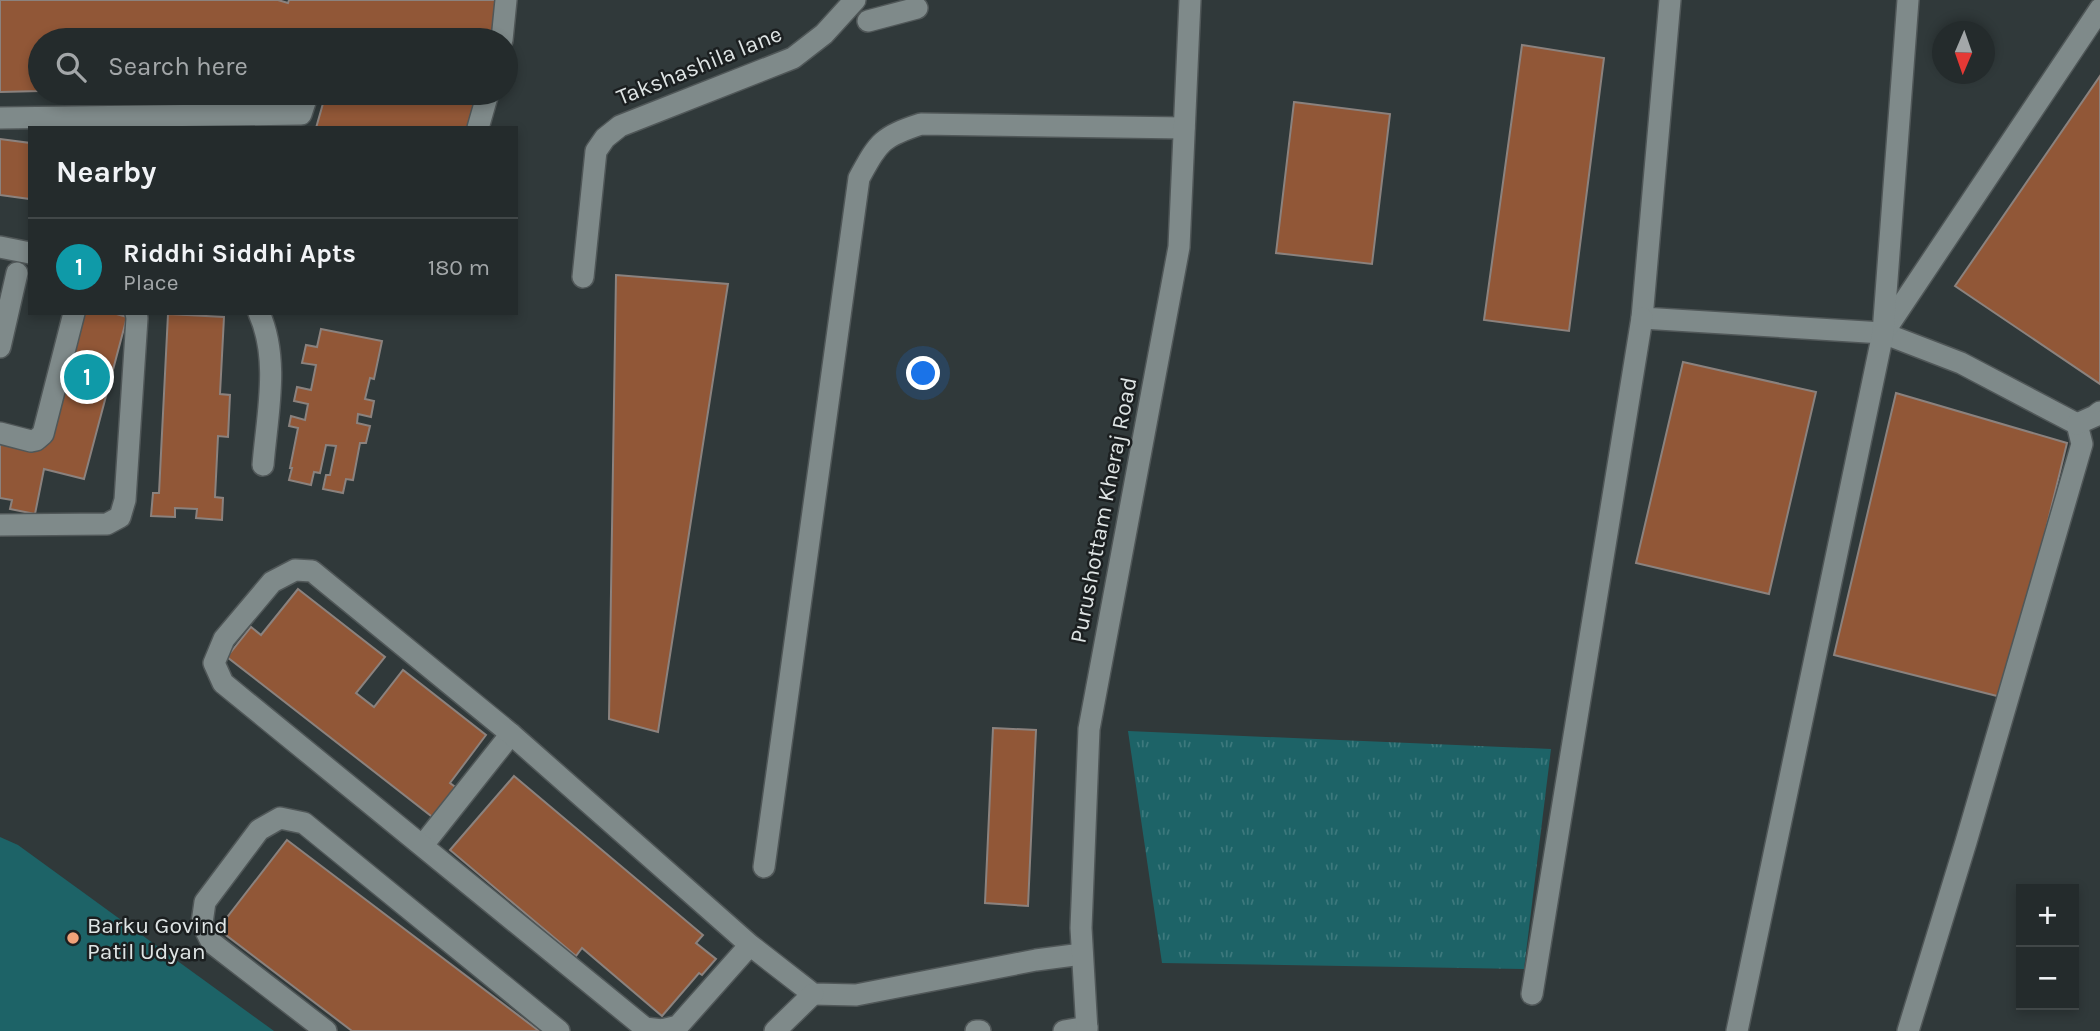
<!DOCTYPE html>
<html lang="en">
<head>
<meta charset="utf-8">
<style>
  :root { --surface:#242b2c; --page:#2c3334; --text:#f1f3f6; --muted:#a3a7a9; --line:#414748; --accent:#95b2f1 }
  body { margin:0; font-family:Karla,sans-serif; background:var(--page); color:var(--text) }
  .controls { position:absolute; right:21px; bottom:21px; display:grid; overflow:hidden; border-radius:0px; box-shadow:0 4px 10px #0003 }
  .controls button { width:63px; height:63px; display:grid; place-items:center; padding:0; border:0; border-bottom:2px solid var(--line); background:var(--surface); color:var(--text); font:35px sans-serif }
  .compass { position:absolute; left:1932px; top:21px; width:63px; height:63px; border-radius:50%; background:var(--surface); box-shadow:0 4px 10px #0003; rotate:182deg }
  .you { position:absolute; left:924px; top:374px; width:24px; height:24px; margin:-18px; border:5px solid #fff; border-radius:50%; background:#1a73e8; box-shadow:0 0 0 10px #1a73e833 }
  .badge { display:grid; place-items:center; width:46px; height:46px; border-radius:50%; background:var(--accent); color:#fff; font-size:23px; font-weight:700 }
  .pin { position:absolute; translate:-50% -50%; border:4px solid #fff; box-shadow:0 2px 7px #0006 }
  .list { margin:0; padding:0; list-style:none }
  h2 { display:flex; justify-content:space-between; align-items:center; height:91px; margin:0; padding:0 28px; font-size:30px }
  h2 small { font-size:23px; font-weight:400; color:var(--muted) }
  .list li { display:grid; grid-template-columns:46px 1fr auto; gap:21px; align-items:center; box-sizing:border-box; height:98px; padding:0 28px; border-top:2px solid var(--line) }
  .list b { display:block; font-size:26px; white-space:nowrap }
  .list p { margin:0; font-size:23px; white-space:nowrap; color:var(--muted) }
  .list em { font-size:23px; font-style:normal; color:var(--muted) }
  .icon { flex:none; width:38px; height:38px; fill:none; stroke:currentColor; stroke-width:2; stroke-linecap:round; stroke-linejoin:round }
  .map { position:relative; flex:none; width:2100px; height:1031px; overflow:hidden }
  .search { position:absolute; background:var(--surface); box-shadow:0 4px 10px #0003; left:28px; top:28px; width:490px; height:77px; display:flex; align-items:center; gap:18px; box-sizing:border-box; padding:0 24px; border-radius:38px; color:var(--muted); font-size:26px }
  .panel { position:absolute; background:var(--surface); box-shadow:0 4px 10px #0003; left:28px; top:126px; width:490px; height:189px; border-radius:0px }
  .map>svg:first-child { display:block }
  .grass { fill:#1d6367 }
  .park { fill:url(#park-tufts) }
  .building { fill:#915737; stroke:#8b827e; stroke-width:2 }
  .lines { fill:none; stroke-linecap:round; stroke-linejoin:round }
  .minor-casing { stroke:#505758; stroke-width:24 }
  .minor { stroke:#7f8a8a; stroke-width:21 }
  .poi-dot { fill:#f0a279; stroke:#1b1f20; stroke-width:2.5 }
  .labels { text-anchor:middle; stroke-width:5; stroke-linejoin:round; paint-order:stroke }
  .street-label { font-size:23px; fill:#dfe5e5; stroke:#1b1f20 }
  .poi-label { font-size:23px; fill:#dfe5e5; stroke:#1b1f20; text-anchor:start }
</style>
</head>
<body>
<div class="map">
<svg width="2100" height="1031" viewBox="0 0 2100 1031">
  <defs>
    <pattern id="park-tufts" width="24" height="20" patternUnits="userSpaceOnUse" patternTransform="scale(1.75)"><rect width="24" height="20" fill="#1d6367"/><path d="M3 7l-1-3M5 7V3M7 7l1-3M15 17l-1-3M17 17v-4M19 17l1-3" fill="none" stroke="#3d797d"/></pattern>
  </defs>
  <rect width="100%" height="100%" fill="#30393a"/>
  <path class="grass" d="M0,837L18,845L274,1031H0Z"/>
  <path class="park" d="M1128,731L1551,749L1524,969L1162,963Z"/>
  <g class="building">
    <path d="M0,0H278L288,3L289,0H501L495,40H40V91L0,92Z"/>
    <path d="M1522,45L1604,58L1569,331L1484,320Z"/>
    <path d="M2100,76V384L1955,286Z"/>
    <path d="M326,93H483L474,128H316Z"/>
    <path d="M1294,102L1390,114L1372,264L1276,253Z"/>
    <path d="M0,139L30,143V199L0,195Z"/>
    <path d="M616,275L728,284L658,732L609,719Z"/>
    <path d="M80,313H113L127,317L84,479L44,469L35,514L10,509L12,500L0,498V438L44,447Z"/>
    <path d="M168,314L224,317L220,394L230,395L228,437L218,436L215,497L223,498L222,520L196,518L197,509L175,508V517L151,516L153,493H159Z"/>
    <path d="M321,329L382,341L374,379L370,378L365,399L374,401L371,417L358,414L357,423L370,426L366,443H360L353,480L346,479L343,493L323,489L326,475H330L336,446L326,445L320,473L314,472L311,485L289,480L292,468H290L298,428L289,426L291,416L305,420L308,404L294,401L297,387L311,390L316,365L302,363L306,345L317,347Z"/>
    <path d="M1683,362L1816,392L1769,594L1636,563Z"/>
    <path d="M1896,393L2067,443L2005,698L1834,655Z"/>
    <path d="M298,589L385,657L356,693L374,707L403,670L486,735L450,783L458,789L435,819L227,657L251,627L261,635Z"/>
    <path d="M993,728L1036,730L1028,906L985,903Z"/>
    <path d="M514,776L703,935L696,943L716,959L702,975L699,973L662,1016L582,948L576,956L450,850Z"/>
    <path d="M287,840L539,1031H352L218,929Z"/>
  </g>
  <g class="lines">
    <g class="minor-casing">
      <g id="minor">
        <path d="M1670,0L1642,318L1883,333L1961,363L2077,424L2082,444L1966,842L1908,1031"/>
        <path d="M868,21L917,8"/>
        <path d="M502,40L506,0"/>
        <path d="M0,118L301,114L308,93"/>
        <path d="M478,128L488,93"/>
        <path d="M0,247L30,253"/>
        <path d="M583,277L596,151L605,138L620,126L793,58L824,34L855,0"/>
        <path d="M259,313C280,360 267,415 263,465"/>
        <path d="M1884,332L2100,9"/>
        <path d="M0,347L17,273"/>
        <path d="M2077,424L2095,416L2100,412"/>
        <path d="M0,433L31,441L36,440L43,434L74,313"/>
        <path d="M0,525L107,524L120,517L125,500L137,318L136,313"/>
        <path d="M423,845L511,734"/>
        <path d="M764,867L859,178C879,142 881,137 921,124L1184,128"/>
        <path d="M750,945L511,734L312,571L295,570L272,582L224,639L214,663L223,683L645,1028L662,1030L678,1026L750,945L813,994L856,995L1036,960L1082,954"/>
        <path d="M1532,994L1642,318"/>
        <path d="M326,1031L212,943L202,923L205,902L259,830L280,818L304,823L559,1031"/>
        <path d="M775,1031L813,994"/>
        <path d="M976,1031H980"/>
        <path d="M1064,1031L1087,1027"/>
        <path d="M1087,1031L1081,928L1089,729L1179,247L1190,0"/>
        <path d="M1737,1031L1883,333L1908,0"/>
      </g>
    </g>
    <use href="#minor" class="minor"/>
  </g>
  <circle class="poi-dot" cx="73" cy="938" r="7"/>
  <g class="labels">
    <g class="street-label">
      <text transform="translate(699 65) rotate(-22)" y="8">Takshashila lane</text>
      <text transform="translate(1103 510) rotate(-79)" y="8">Purushottam Kheraj Road</text>
    </g>
    <g class="poi-label">
      <text x="87" y="933">Barku Govind<tspan x="87" dy="26">Patil Udyan</tspan></text>
    </g>
  </g>
</svg>
<div class="controls">
<button>+</button>
<button>−</button>
</div>
<svg class="compass" viewBox="-18 -18 36 36"><path d="M0-13l5 13h-10z" fill="#e53935"/><path d="M0 13l5-13h-10z" fill="#a3a7a9"/></svg>
<div class="you"></div>
<div class="pin badge" style="left:87px;top:377px;background:#0f9aa8">1</div>
<div class="search"><svg class="icon" aria-label="search" viewBox="0 0 24 24"><circle cx="10" cy="10" r="6"/><path d="M15 15l6 6"/></svg>Search here</div>
<section class="panel">
<h2>Nearby<small></small></h2>
<ul class="list">
<li><span class="badge" style="background:#0f9aa8">1</span><div><b>Riddhi Siddhi Apts</b><p>Place</p></div><em>180 m</em></li>
</ul>
</section>
</div>
</body>
</html>
